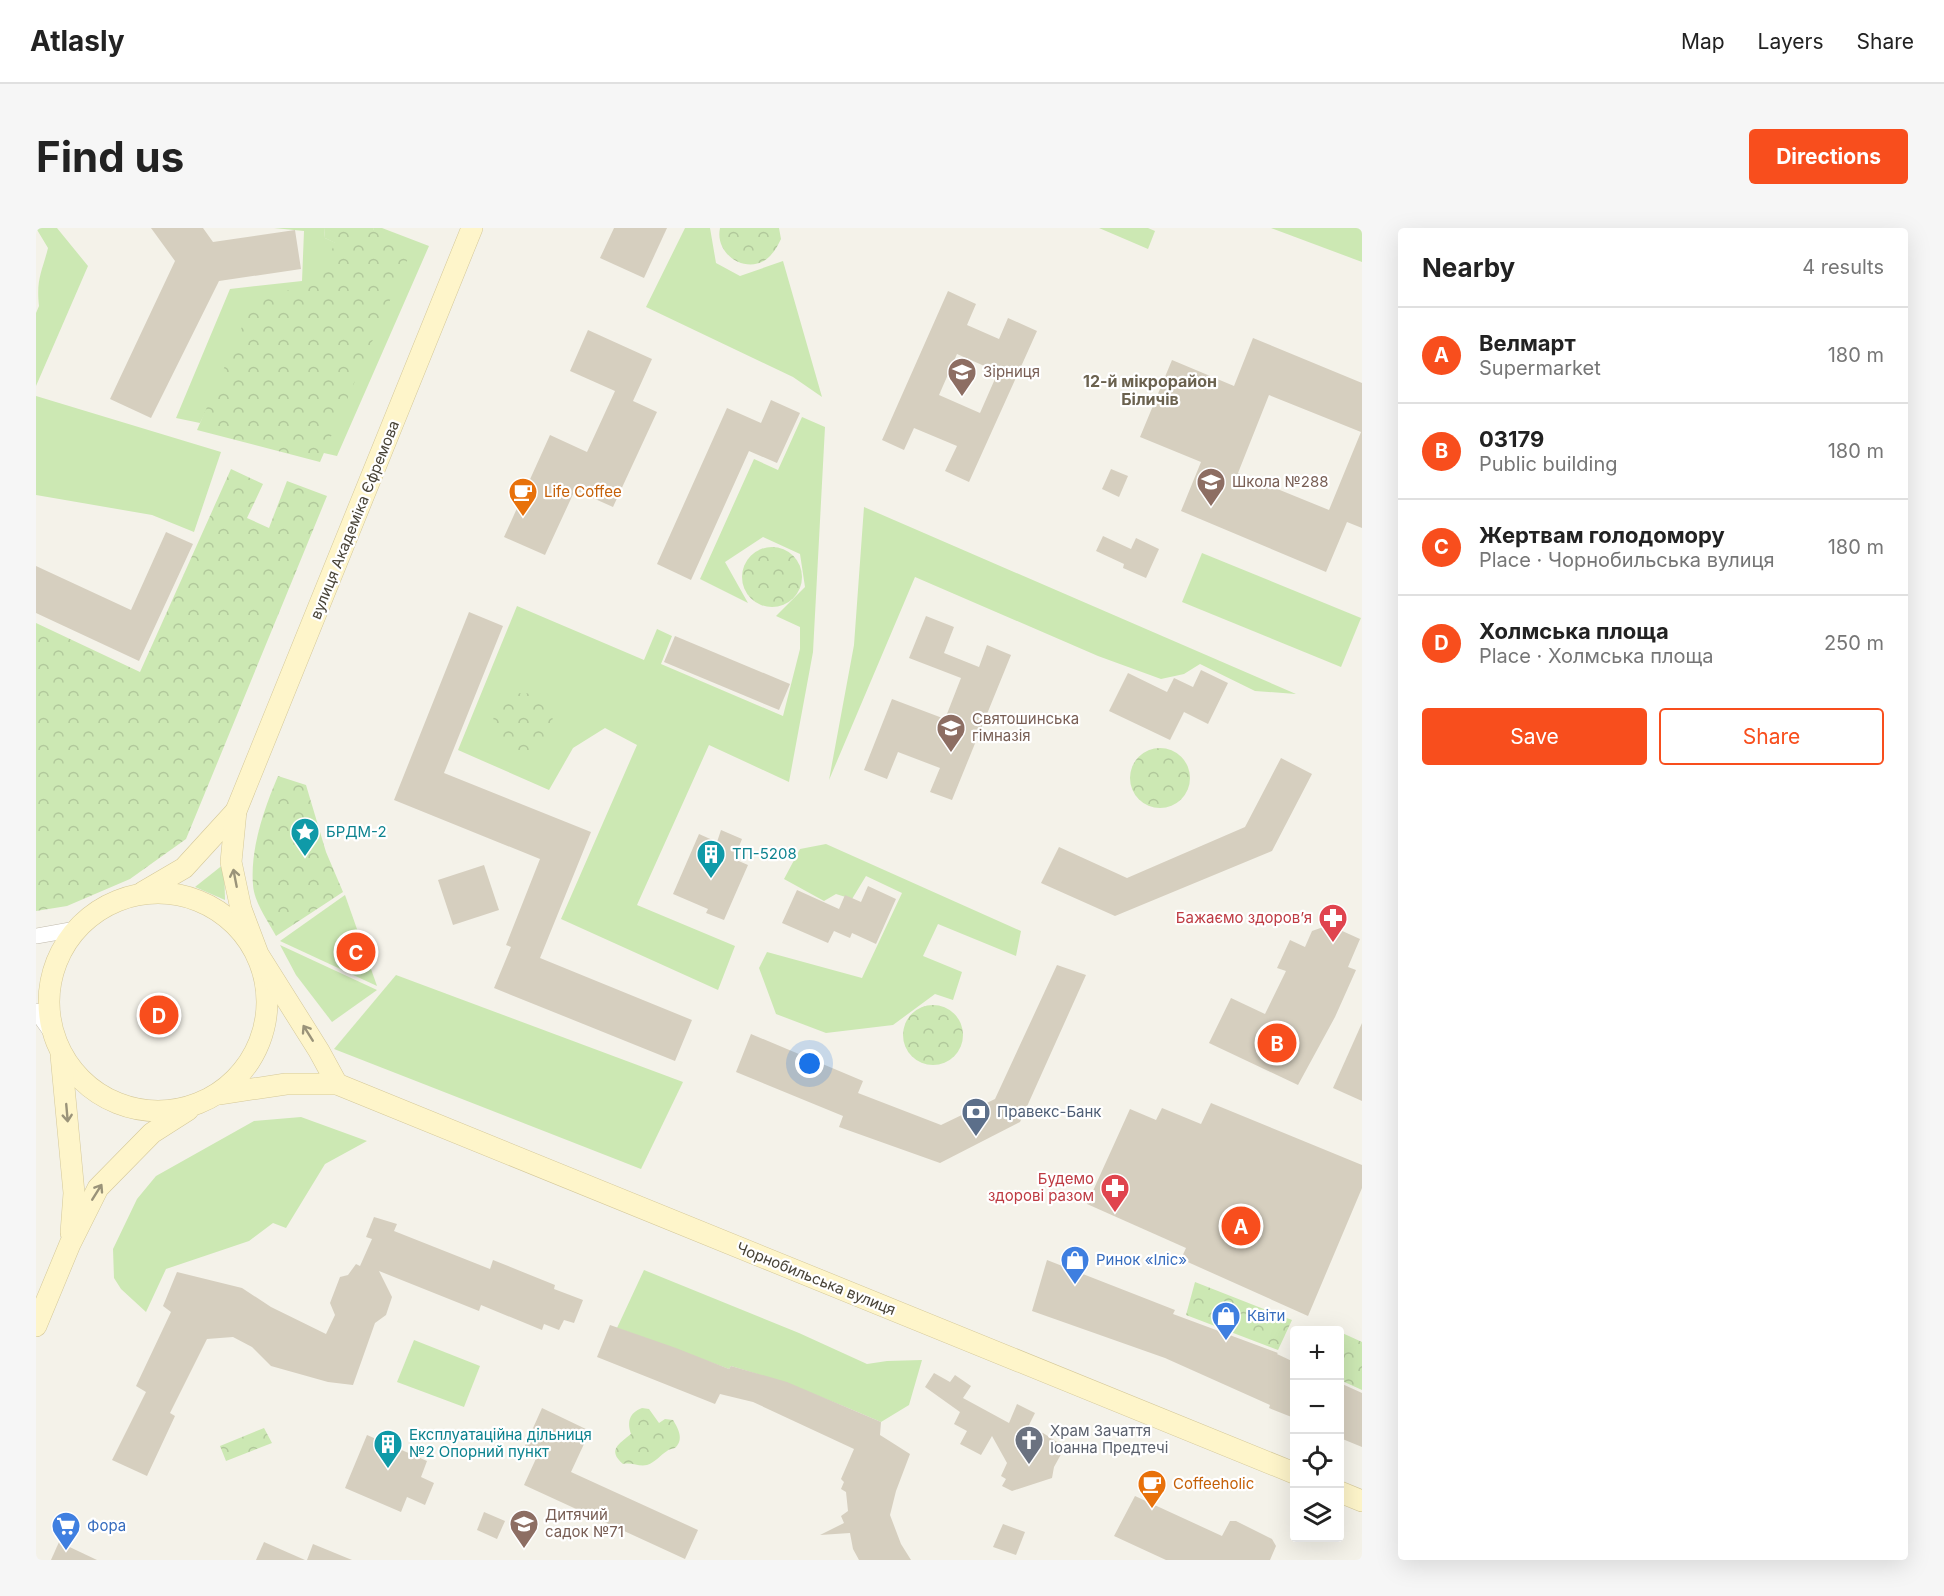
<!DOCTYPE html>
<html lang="en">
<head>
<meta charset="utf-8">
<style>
  :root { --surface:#fff; --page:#f6f6f6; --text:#222; --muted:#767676; --line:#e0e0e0; --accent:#f84e1d }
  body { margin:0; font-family:Inter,sans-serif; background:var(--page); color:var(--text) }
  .controls { position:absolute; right:18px; bottom:18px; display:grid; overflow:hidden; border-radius:6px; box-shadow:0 6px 24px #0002 }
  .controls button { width:54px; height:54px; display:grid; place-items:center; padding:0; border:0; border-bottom:2px solid var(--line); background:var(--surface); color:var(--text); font:30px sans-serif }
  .you { position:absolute; left:774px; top:836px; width:21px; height:21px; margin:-15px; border:4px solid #fff; border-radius:50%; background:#1a73e8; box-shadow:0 0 0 9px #1a73e833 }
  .badge { display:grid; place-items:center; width:39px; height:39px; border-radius:50%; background:var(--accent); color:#fff; font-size:20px; font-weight:700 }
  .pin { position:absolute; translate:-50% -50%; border:3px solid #fff; box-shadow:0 2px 6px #0006 }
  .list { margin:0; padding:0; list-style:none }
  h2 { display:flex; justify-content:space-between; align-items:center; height:78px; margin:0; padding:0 24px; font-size:26px }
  h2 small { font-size:20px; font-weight:400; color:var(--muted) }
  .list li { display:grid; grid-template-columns:39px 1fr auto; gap:18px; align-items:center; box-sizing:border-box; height:96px; padding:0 24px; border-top:2px solid var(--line) }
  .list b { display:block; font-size:22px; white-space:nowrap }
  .list p { margin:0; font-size:20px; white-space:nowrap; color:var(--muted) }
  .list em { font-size:20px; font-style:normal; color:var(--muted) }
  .actions { display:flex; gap:12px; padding:18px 24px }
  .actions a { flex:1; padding:14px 0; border:2px solid var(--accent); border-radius:6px; text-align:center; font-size:21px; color:var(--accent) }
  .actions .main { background:var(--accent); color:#fff }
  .icon { flex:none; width:33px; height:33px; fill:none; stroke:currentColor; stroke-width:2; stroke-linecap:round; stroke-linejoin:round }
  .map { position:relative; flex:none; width:1326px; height:1332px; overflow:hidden; border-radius:6px }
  header { display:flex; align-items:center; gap:36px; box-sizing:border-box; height:84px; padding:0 30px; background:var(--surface); border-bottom:2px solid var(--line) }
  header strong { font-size:28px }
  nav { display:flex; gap:33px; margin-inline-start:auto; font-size:21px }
  .intro { display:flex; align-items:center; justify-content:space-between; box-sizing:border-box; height:144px; padding:0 36px }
  h1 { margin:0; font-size:42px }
  .button { padding:15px 27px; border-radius:6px; background:var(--accent); color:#fff; font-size:21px; font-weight:700 }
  main { display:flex; gap:36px; padding:0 36px }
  aside { flex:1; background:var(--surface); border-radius:6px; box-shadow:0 6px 24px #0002 }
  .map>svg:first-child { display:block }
  .grass { fill:#cce8b3 }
  .forest { fill:url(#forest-crowns) }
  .building { fill:#d6cfbf; fill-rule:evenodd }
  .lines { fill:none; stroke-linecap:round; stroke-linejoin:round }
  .street-casing { stroke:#c0baac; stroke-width:16 }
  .secondary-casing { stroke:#d4c899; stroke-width:22 }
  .street { stroke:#fff; stroke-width:15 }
  .secondary { stroke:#fef5ca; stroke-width:21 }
  .oneway { stroke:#9a9379 }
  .labels { text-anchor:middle; stroke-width:4.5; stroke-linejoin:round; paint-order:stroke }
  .education-label { font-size:15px; fill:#785e54; stroke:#fff; text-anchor:start }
  .food-label { font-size:15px; fill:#c56008; stroke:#fff; text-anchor:start }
  .street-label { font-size:15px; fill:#484337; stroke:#fff }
  .culture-label { font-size:15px; fill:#0d838f; stroke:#fff; text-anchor:start }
  .health-label { font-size:15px; fill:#be3a42; stroke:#fff; text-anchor:end }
  .service-label { font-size:15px; fill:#4e5e75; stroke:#fff; text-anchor:start }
  .shop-label { font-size:15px; fill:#366cbe; stroke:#fff; text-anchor:start }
  .worship-label { font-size:15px; fill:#5b616d; stroke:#fff; text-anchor:start }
  .neighbourhood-label { font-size:16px; font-weight:bold; fill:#6b624f; stroke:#fff }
</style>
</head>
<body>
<header>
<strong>Atlasly</strong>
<nav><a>Map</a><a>Layers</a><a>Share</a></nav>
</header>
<div class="intro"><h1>Find us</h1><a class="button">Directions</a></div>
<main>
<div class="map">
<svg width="1326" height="1332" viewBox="0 0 1326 1332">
  <defs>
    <pattern id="forest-crowns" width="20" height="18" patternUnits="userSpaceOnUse" patternTransform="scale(1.5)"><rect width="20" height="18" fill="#cce8b3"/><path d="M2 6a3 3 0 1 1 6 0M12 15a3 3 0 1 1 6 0" fill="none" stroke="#b1c89b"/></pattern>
  </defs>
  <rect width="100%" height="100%" fill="#f4f2e9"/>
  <g class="grass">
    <path d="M0,0H21L52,38L0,158V85L3,78C0,51 6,44 12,20Z"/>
    <path d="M238,0H288L289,10L326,27L338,0H346L393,18L301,228L244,215L184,156L164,195L140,190L194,61L266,53L268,3Z"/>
    <path d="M649,0H674L680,35L704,48L747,33L786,169L757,149L610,79Z"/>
    <path d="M1063,0H1112L1119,3L1112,21Z"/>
    <path d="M1235,0H1326V34Z"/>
    <path d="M0,168L185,224L158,304L116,287L0,267Z"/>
    <path d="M766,189L789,199L777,424L753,554L673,517L601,677L699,718L682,762L525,691L601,517L569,500L537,520L513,562L422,522L481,378L608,432L621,401L636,408L625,436L747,488L764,421V399L740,388L769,359L764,326L727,309L689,334L712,375L664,351L718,231L742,242Z"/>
    <path d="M828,279L1260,466L1219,463L1164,436L1148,446L1125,451L1062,428L879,349L793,552L818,417Z"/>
    <path d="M1166,325L1325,390L1305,439L1146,374Z"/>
    <path d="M790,616L985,703L980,728L902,696L887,728L926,744L917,772L899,766L857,797L790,805L740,786L723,740L731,724L826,750L866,665L830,648L816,671L800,666L788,673L748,651L764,621Z"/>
    <path d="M188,636L189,672L159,659Z"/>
    <path d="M309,667L341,758L244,713Z"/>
    <path d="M244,717L341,762L296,794L260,747Z"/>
    <path d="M360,747L647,854L605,941L298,821Z"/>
    <path d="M265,889L331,913L289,936L250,1000L237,995L213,1013L130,1041L110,1084L85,1061L78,1050L77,1021L101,971L120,948L218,893Z"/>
    <path d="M608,1042L763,1105L831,1136L851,1133L886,1132L873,1177L845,1194C796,1173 747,1153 695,1138L693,1141L581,1100Z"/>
    <path d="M378,1112L444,1138L428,1179L361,1154Z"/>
  </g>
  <g class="forest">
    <path d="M288,0H338L337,3L377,19L284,234L161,202L219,69L280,57L299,15L289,10Z"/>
    <path d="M684,0H743L745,11C742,17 739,23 734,28C714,49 678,28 684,0Z"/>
    <path d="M195,241L227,256L211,290L233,300L251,253L291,268L150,611L94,651L31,678L0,683V395L104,444Z"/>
    <circle cx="736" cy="349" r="30"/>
    <circle cx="487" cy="495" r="30"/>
    <circle cx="1124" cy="550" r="30"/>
    <path d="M242,548L270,557L290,624L307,664L240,708C232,693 218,674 217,657C214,621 228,581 242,548Z"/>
    <circle cx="897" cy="807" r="30"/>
    <path d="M1159,1054L1256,1092L1242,1122L1150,1087Z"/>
    <path d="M1304,1104L1326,1114V1162L1304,1152Z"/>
    <path d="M606,1180L613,1181L623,1195L629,1191L637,1192C642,1200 648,1211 640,1219C636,1222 635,1220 631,1223C624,1227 620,1234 611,1237C603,1239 596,1234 587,1236C571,1222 583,1216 595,1206C591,1194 593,1185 606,1180Z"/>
    <path d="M228,1200L236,1215L190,1233L184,1218Z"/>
  </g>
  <g class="building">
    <path d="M115,0H167L177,14L259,2L265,41L183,53L115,190L74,171L139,33Z"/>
    <path d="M578,0H631L608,50L564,30Z"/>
    <path d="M912,63L940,76L931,97L963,111L972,90L1001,103L933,254L909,243L921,218L878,200L868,222L846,212ZM921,126L962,144L944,185L903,167Z"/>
    <path d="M552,102L616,131L597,173L621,184L577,279L539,262L509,327L468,309L514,207L551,224L579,163L534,143Z"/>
    <path d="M1217,110L1326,155V300L1311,294L1290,344L1145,283L1165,234L1104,209L1136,132L1198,158ZM1233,167L1325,204L1293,282L1202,245Z"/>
    <path d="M735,172L764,185L741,235L713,223L655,352L621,336L691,180L725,195Z"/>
    <path d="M1075,241L1092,248L1083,269L1066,261Z"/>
    <path d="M130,304L157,316L103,433L0,385V338L95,382Z"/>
    <path d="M1067,308L1095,321L1100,310L1123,321L1110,350L1087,340L1088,336L1060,323Z"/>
    <path d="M433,384L467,398L408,545L555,604L504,730L656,792L639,833L458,760L475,719L470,717L504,631L358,572Z"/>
    <path d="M890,388L918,399L908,425L943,439L951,417L975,427L916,572L894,564L904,540L862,524L851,551L828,542L856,471L909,491L925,450L873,430Z"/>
    <path d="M639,408L754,456L743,482L628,434Z"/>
    <path d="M1165,442L1192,455L1172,496L1148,484L1134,512L1073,483L1092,445L1131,464L1138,450L1157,459Z"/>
    <path d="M1245,530L1276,546L1236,623L1079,688L1005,655L1023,619L1091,650L1209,599Z"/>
    <path d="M685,602L706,611L698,631L712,637L688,692L670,685L672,681L637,666L663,606L681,614Z"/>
    <path d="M448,637L463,682L417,697L402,652Z"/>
    <path d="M832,658L860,671L840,716L816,705L814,710L798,703L792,715L746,695L761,662L803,681L809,667L825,674Z"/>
    <path d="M1293,697L1324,711L1312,739L1320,742L1299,789L1262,857L1173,815L1195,770L1229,786L1250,743L1241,740L1254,712L1269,719L1276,703Z"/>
    <path d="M1021,737L1050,747L984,894L904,935L803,899L807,888L700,844L715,806L827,853L822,865L905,897L959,871Z"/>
    <path d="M1326,795V873L1297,860Z"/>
    <path d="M1175,875L1326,937V960L1272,1088L1145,1031L1150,1020L1051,976L1094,881L1120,892L1126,880L1165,896Z"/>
    <path d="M338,989L361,996L358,1003L454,1041L457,1032L519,1057L518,1061L547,1072L538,1095L528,1092L523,1102L508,1096L506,1102L445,1077L443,1083L343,1043L356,1069L350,1087L339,1095L317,1157L292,1154L235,1138L216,1119L197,1109L171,1111L134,1185L139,1188L111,1248L76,1232L110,1164L100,1158L135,1084L127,1078L141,1044L206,1060L235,1079L290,1106L299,1087L294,1075L304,1049L312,1047L320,1036L324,1038L336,1011L330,1009Z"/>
    <path d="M1011,1032L1139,1082L1137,1086L1242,1125L1241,1126L1258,1134V1190L1233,1180L1234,1177L1129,1130L996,1083Z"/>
    <path d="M574,1097L640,1120L693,1141L695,1138L751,1154L845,1194L844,1207L874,1226L860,1263L854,1287L865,1316L875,1332H823L817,1321L814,1305L784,1307L808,1295L805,1288L812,1283L810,1264L805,1261L808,1254L805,1251L818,1221L717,1174L684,1166L679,1176L561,1129Z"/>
    <path d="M898,1145L914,1154L919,1147L935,1158L927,1170L973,1195L981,1176L999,1185L991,1201L1007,1205L1029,1219L1018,1239L1016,1250L976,1263L966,1258L970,1251L965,1248L971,1235L956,1208L945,1227L924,1216L931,1203L918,1196L924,1184L889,1159Z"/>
    <path d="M1304,1155L1326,1165V1219L1304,1210Z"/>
    <path d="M506,1180L554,1203L535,1244L662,1302L649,1331L488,1257L503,1224L489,1218Z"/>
    <path d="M331,1207L391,1233L385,1249L398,1255L389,1277L371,1269L365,1284L309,1260Z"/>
    <path d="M1099,1268L1186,1308L1194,1293H1200L1236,1311L1240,1318L1234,1332H1130L1078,1308Z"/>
    <path d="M448,1284L469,1293L461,1311L441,1302Z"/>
    <path d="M967,1296L989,1304L980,1327L957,1319Z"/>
    <path d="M23,1314L61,1332H15Z"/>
    <path d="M228,1314L269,1332H220Z"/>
    <path d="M277,1316L316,1332H271Z"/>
  </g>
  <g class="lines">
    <g class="street-casing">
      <g id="street">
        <path d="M0,708L40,701"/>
        <path d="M0,783L17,807"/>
      </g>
    </g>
    <g class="secondary-casing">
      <g id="secondary">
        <path d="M107,664L148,640L200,583"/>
        <circle cx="122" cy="774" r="109"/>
        <path d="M25,827L38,965L35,1005"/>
        <path d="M301,856L283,823L222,726L205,681L195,634L200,583L436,0"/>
        <path d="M183,866L250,856H301L1258,1245"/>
        <path d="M0,1098L34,1016L62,960L116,905L152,882"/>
        <path d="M1304,1264L1326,1273"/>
      </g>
    </g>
    <use href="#street" class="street"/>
    <use href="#secondary" class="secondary"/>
  </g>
  <defs><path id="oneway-shaft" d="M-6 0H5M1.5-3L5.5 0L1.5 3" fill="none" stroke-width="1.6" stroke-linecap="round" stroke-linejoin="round" transform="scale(1.5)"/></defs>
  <g class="oneway">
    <use href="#oneway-shaft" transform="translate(199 650) rotate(-101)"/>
    <use href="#oneway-shaft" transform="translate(272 805) rotate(-122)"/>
    <use href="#oneway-shaft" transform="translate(31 885) rotate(85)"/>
    <use href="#oneway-shaft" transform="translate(61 964) rotate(-58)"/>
  </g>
  <defs>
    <g id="school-pin" transform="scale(1.5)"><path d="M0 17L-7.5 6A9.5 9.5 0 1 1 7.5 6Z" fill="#8d6e63" stroke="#fff"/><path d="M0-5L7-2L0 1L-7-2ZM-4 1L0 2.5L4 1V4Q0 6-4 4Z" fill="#fff"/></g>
    <g id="cafe-pin" transform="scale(1.5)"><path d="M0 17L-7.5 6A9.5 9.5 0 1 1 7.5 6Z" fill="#e8710a" stroke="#fff"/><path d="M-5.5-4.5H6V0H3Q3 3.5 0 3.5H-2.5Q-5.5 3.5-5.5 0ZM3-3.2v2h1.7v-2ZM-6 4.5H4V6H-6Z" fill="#fff"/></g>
    <g id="sight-pin" transform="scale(1.5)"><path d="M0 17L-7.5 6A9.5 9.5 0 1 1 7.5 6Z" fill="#0f9aa8" stroke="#fff"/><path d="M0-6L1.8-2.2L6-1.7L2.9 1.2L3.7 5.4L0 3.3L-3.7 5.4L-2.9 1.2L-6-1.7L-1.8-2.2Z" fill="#fff"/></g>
    <g id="building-pin" transform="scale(1.5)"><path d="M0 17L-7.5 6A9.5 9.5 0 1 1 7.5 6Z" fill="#0f9aa8" stroke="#fff"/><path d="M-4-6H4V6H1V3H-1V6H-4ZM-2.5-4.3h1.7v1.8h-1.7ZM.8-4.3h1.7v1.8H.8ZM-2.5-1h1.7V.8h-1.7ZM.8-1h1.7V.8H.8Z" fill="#fff"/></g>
    <g id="pharmacy-pin" transform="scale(1.5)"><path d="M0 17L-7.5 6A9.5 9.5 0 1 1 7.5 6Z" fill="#e0444e" stroke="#fff"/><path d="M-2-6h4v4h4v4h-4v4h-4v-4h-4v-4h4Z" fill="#fff"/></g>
    <g id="bank-pin" transform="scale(1.5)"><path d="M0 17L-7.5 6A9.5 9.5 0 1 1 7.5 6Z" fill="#5c6f8a" stroke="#fff"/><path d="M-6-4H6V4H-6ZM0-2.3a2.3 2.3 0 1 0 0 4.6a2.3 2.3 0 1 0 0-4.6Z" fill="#fff"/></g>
    <g id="shop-pin" transform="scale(1.5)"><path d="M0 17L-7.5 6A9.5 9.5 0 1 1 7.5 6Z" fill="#3f7fe0" stroke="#fff"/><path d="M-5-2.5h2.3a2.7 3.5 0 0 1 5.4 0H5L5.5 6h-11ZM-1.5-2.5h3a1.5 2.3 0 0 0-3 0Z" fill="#fff"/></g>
    <g id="church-pin" transform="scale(1.5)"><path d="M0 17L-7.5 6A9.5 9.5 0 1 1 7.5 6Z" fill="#6b7280" stroke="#fff"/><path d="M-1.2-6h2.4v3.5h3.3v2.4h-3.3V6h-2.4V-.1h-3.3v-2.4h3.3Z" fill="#fff"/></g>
    <g id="supermarket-pin" transform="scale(1.5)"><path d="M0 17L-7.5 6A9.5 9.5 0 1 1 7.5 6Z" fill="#3f7fe0" stroke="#fff"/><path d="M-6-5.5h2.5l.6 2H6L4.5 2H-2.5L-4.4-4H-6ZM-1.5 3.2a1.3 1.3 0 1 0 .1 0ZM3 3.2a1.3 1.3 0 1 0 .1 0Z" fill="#fff"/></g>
  </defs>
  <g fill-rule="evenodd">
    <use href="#school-pin" x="926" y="144"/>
    <use href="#school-pin" x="1175" y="254"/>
    <use href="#cafe-pin" x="487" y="264"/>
    <use href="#school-pin" x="915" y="500"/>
    <use href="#sight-pin" x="269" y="604"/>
    <use href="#building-pin" x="675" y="626"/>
    <use href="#pharmacy-pin" x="1297" y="690"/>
    <use href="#bank-pin" x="940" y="884"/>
    <use href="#pharmacy-pin" x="1079" y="960"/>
    <use href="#shop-pin" x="1039" y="1032"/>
    <use href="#shop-pin" x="1190" y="1088"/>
    <use href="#church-pin" x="993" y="1212"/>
    <use href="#building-pin" x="352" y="1216"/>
    <use href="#cafe-pin" x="1116" y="1256"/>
    <use href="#school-pin" x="488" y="1296"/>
    <use href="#supermarket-pin" x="30" y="1298"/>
  </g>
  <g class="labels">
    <g class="education-label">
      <text x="947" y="149">Зірниця</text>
      <text x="1196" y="259">Школа №288</text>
      <text x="936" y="496">Святошинська<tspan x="936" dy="17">гімназія</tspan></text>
      <text x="509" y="1292">Дитячий<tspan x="509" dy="17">садок №71</tspan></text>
    </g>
    <g class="food-label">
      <text x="508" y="269">Life Coffee</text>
      <text x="1137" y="1261">Coffeeholic</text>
    </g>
    <g class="street-label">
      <text transform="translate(319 292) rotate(-68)" y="5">вулиця Академіка Єфремова</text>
      <text transform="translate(780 1051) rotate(22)" y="5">Чорнобильська вулиця</text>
    </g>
    <g class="culture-label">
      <text x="290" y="609">БРДМ-2</text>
      <text x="696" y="631">ТП-5208</text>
      <text x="373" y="1212">Експлуатаційна дільниця<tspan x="373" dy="17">№2 Опорний пункт</tspan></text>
    </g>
    <g class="health-label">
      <text x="1276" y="695">Бажаємо здоровʼя</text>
      <text x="1058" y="956">Будемо<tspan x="1058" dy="17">здорові разом</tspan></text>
    </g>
    <g class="service-label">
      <text x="961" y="889">Правекс-Банк</text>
    </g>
    <g class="shop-label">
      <text x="1060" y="1037">Ринок «Іліс»</text>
      <text x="1211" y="1093">Квіти</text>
      <text x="51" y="1303">Фора</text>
    </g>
    <g class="worship-label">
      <text x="1014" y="1208">Храм Зачаття<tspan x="1014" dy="17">Іоанна Предтечі</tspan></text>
    </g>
    <g class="neighbourhood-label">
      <text x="1114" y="159">12-й мікрорайон<tspan x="1114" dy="18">Біличів</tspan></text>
    </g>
  </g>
</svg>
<div class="controls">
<button>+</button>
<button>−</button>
<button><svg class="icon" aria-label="locate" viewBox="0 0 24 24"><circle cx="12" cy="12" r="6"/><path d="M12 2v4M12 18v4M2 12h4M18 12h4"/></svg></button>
<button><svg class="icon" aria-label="layers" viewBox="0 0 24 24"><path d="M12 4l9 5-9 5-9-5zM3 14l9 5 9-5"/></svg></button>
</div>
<div class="you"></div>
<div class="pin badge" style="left:1205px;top:998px">A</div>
<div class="pin badge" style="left:1241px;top:815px">B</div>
<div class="pin badge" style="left:320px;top:724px">C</div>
<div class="pin badge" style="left:123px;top:787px">D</div>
</div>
<aside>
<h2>Nearby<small>4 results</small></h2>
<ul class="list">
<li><span class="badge">A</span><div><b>Велмарт</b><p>Supermarket</p></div><em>180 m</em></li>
<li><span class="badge">B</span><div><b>03179</b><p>Public building</p></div><em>180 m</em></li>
<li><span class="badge">C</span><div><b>Жертвам голодомору</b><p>Place · Чорнобильська вулиця</p></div><em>180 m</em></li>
<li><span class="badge">D</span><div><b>Холмська площа</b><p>Place · Холмська площа</p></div><em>250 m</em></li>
</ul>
<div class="actions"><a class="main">Save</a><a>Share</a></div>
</aside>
</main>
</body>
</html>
